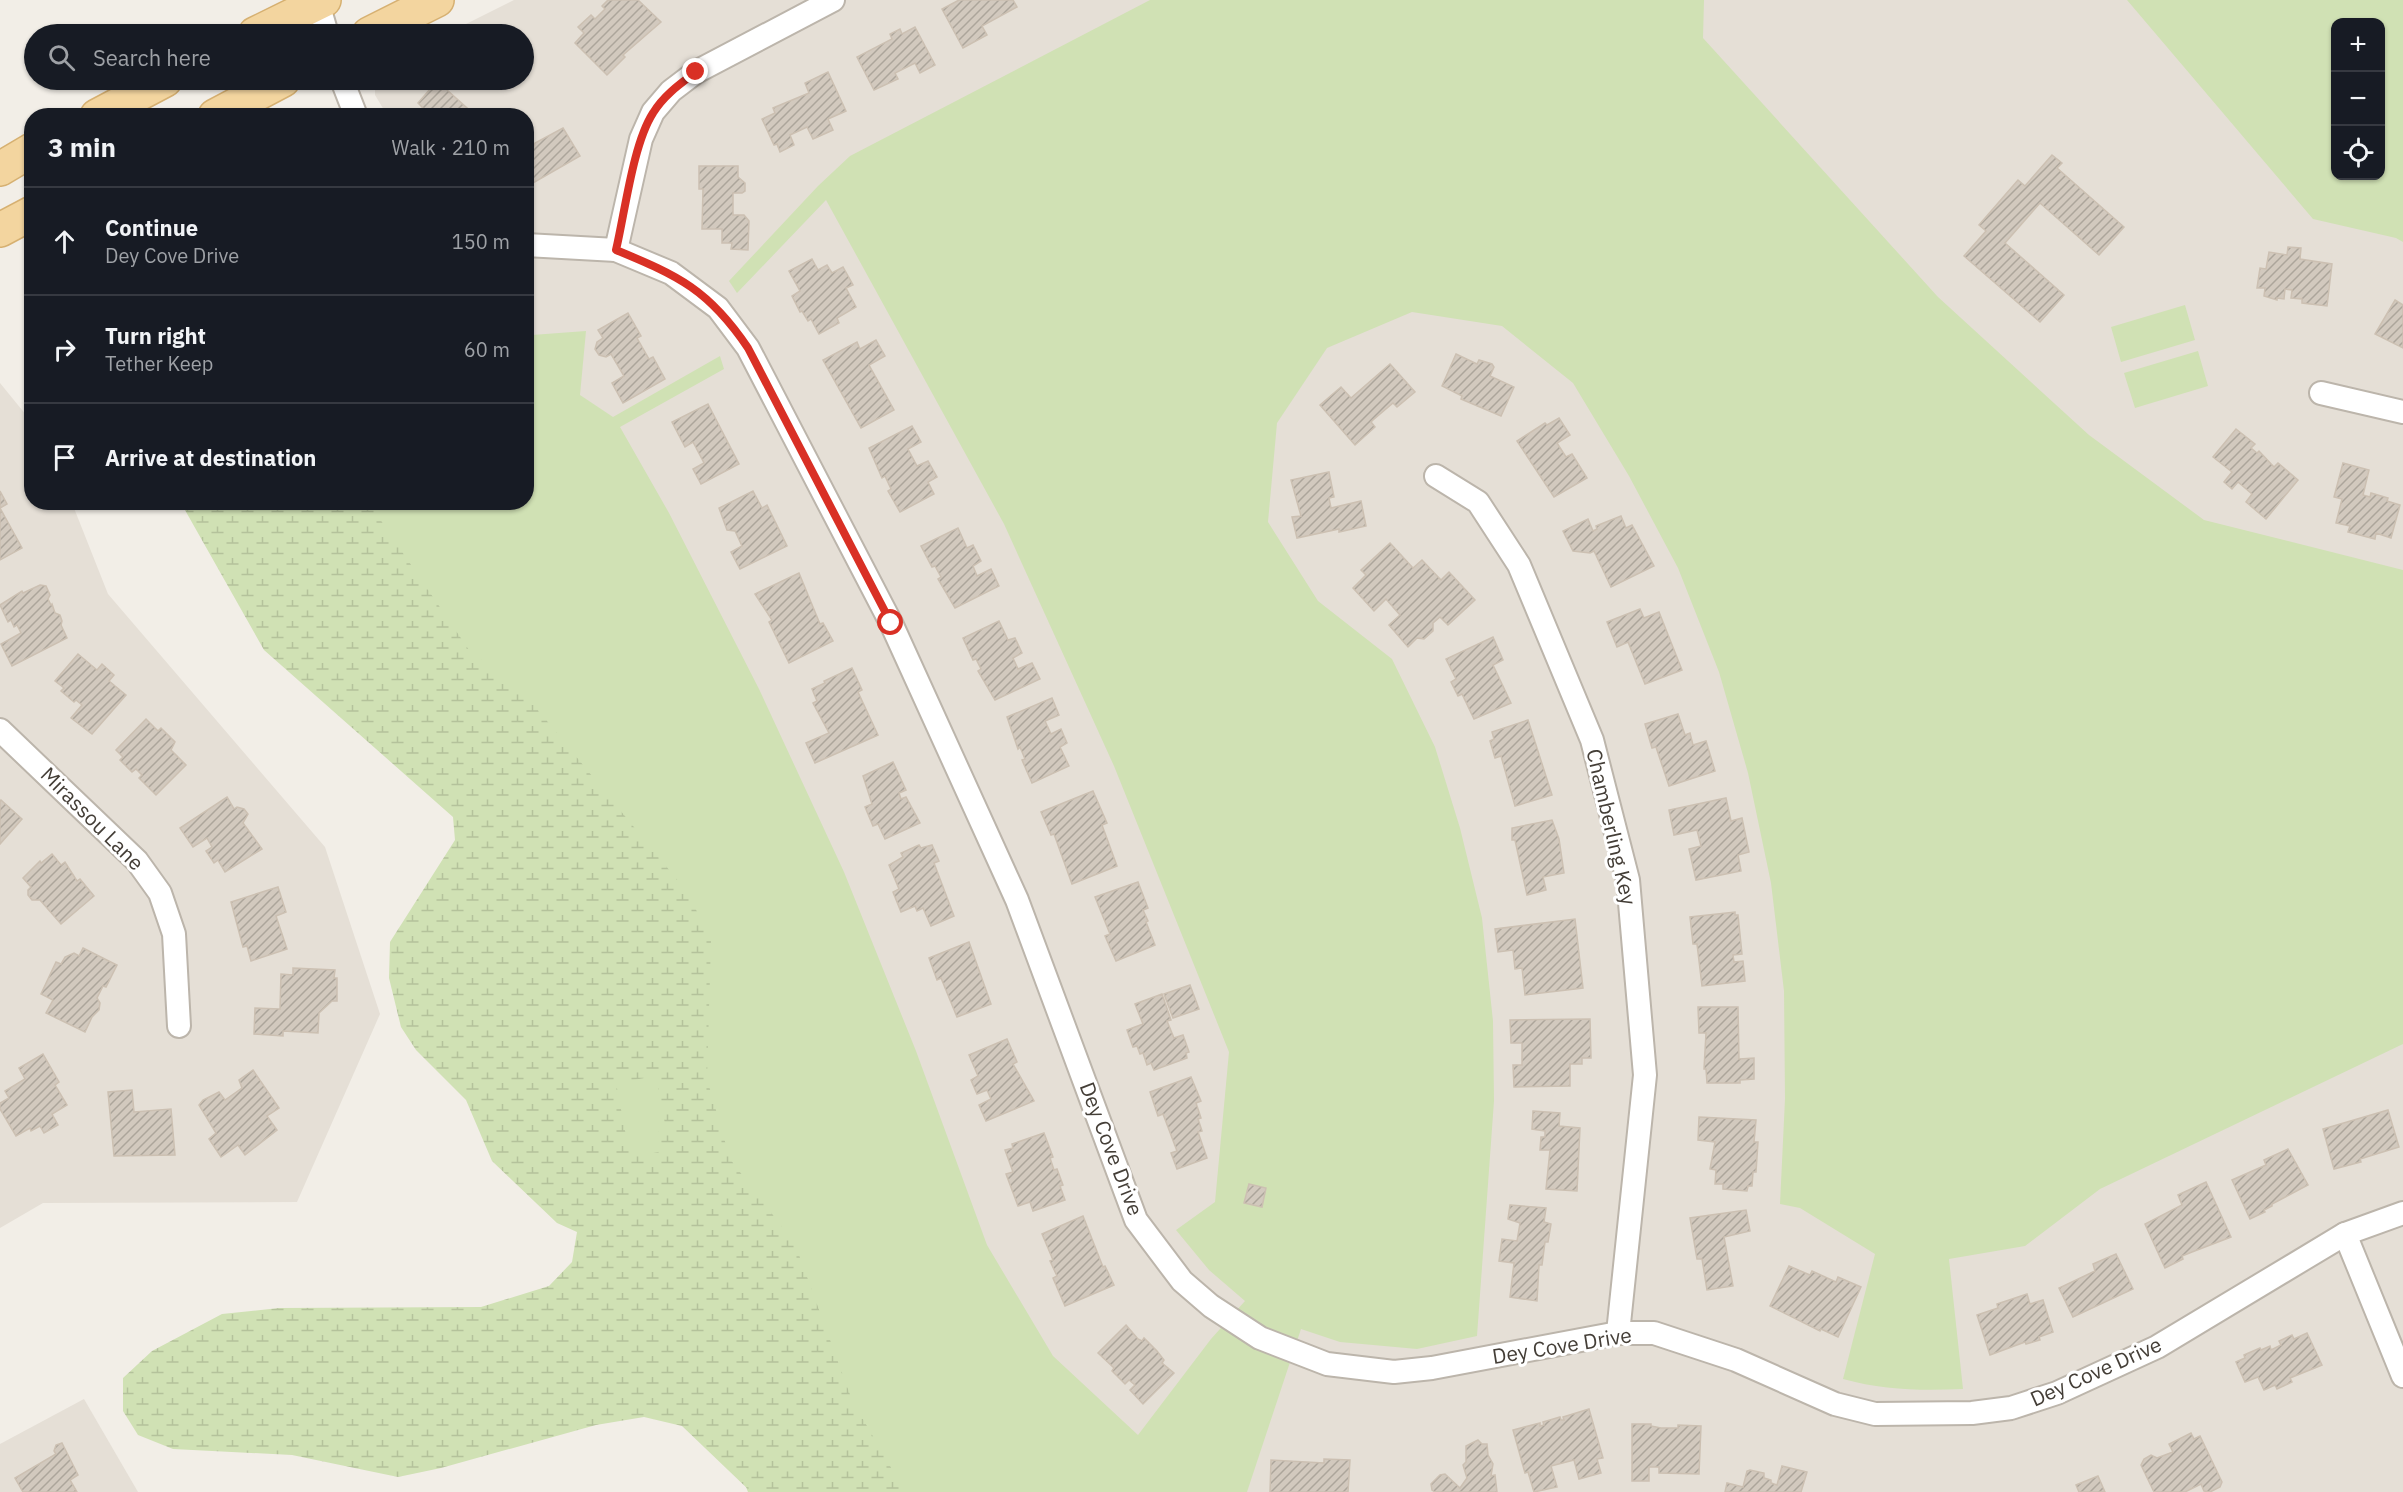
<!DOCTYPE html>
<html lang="en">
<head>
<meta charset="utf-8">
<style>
  :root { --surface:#171b24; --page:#242831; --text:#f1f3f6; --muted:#9ea1a6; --line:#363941 }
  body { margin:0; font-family:"IBM Plex Sans",sans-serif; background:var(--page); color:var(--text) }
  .controls { position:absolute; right:18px; top:18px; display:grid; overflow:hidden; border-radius:12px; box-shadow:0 2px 4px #0004 }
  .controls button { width:54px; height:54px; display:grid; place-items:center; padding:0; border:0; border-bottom:2px solid var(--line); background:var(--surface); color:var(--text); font:30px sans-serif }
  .stop { position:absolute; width:18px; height:18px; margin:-14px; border:4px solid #d93025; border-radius:50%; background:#fff }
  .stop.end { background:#d93025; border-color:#fff; box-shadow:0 2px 6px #0008 }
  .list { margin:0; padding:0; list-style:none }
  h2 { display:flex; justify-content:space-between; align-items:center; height:78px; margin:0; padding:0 24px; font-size:26px }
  h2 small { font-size:20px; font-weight:400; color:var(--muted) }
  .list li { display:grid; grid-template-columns:39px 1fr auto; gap:18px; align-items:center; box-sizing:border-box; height:108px; padding:0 24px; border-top:2px solid var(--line) }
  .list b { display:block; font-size:22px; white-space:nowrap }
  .list p { margin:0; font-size:20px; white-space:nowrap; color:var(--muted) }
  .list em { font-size:20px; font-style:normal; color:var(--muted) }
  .icon { flex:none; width:33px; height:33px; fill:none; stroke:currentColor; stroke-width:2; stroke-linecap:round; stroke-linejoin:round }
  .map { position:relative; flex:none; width:2403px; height:1492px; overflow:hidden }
  .search { position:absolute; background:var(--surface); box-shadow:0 2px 4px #0004; left:24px; top:24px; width:510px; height:66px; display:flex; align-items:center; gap:15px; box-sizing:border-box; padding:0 21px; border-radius:33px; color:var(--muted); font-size:22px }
  .panel { position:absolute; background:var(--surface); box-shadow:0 2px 4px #0004; left:24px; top:108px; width:510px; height:402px; border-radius:24px }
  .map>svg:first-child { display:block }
  .residential { fill:#e5dfd6; fill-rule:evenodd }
  .green { fill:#d0e1b4; fill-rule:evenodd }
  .wetland { fill:url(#wetland-marsh); fill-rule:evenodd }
  .building { fill:url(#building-hatch); stroke:#ccc0b2; stroke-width:1.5 }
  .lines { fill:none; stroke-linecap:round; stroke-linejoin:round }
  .minor-casing { stroke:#bcb5ab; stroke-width:26 }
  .primary-casing { stroke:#d6b071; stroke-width:36 }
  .minor { stroke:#fff; stroke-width:22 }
  .primary { stroke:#f3d59f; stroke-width:33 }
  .route { stroke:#d93025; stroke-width:8 }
  .labels { text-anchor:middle; stroke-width:6; stroke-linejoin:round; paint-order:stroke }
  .street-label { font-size:21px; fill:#443e37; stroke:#fff }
</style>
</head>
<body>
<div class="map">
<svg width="2403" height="1492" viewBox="0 0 2403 1492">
  <defs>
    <pattern id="wetland-marsh" width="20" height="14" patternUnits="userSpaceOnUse" patternTransform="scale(1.5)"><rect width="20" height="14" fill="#d0e1b4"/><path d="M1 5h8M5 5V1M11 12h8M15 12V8" fill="none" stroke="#b4c29b"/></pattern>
    <pattern id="building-hatch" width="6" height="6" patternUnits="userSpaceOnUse" patternTransform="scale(1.5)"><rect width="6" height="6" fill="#d2c9be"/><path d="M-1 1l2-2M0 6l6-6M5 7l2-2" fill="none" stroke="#aca59b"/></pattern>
  </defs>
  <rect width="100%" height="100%" fill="#f2eee7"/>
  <g class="residential">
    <path d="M514,0H2403V1492H1080L532,335L533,220L527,219L526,116L387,115L375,95V80H524V34H446ZM2336,22H2380V176H2336Z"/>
    <path d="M0,383L31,421L32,502L72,503L108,594L325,847L380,1014L297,1202L43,1203L0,1228Z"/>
    <path d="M84,1399L138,1492H0V1444Z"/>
  </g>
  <g class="green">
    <path d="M1150,0H1704L1703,38L1938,297L2089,435L2204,520L2403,570V1044L2100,1189L2025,1246L1949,1259L1963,1389C1921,1391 1883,1390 1843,1379L1875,1254L1800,1208L1780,1204L1785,1099L1784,991L1771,883L1748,773L1719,672L1678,568L1629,476L1573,383L1502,326L1412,312L1327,348L1277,423L1268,522L1318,601L1392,659L1435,747L1460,828L1482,918L1493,1021L1494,1101L1477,1336L1417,1349L1340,1342L1301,1329L1247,1492H748L527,963L328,503L526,502L527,278L531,277L532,335L586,331L580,395L613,417L720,356L724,369L620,427L669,513L759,689L844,872L916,1051L987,1245L1053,1356L1138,1435L1211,1339L1245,1301L1209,1270L1176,1230L1215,1202L1229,1052L1114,766L1004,524L826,200L737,293L729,281L818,186L850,156Z"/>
    <path d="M2127,0H2403V242L2396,238L2313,219ZM2380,22V176H2336V22Z"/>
    <path d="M2185,305L2195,340L2121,362L2111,327Z"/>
    <path d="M2198,351L2208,386L2135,408L2124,373Z"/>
  </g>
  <path class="wetland" d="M181,503H369L469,650L524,693L688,893L711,941L707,1079L730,1159L795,1244L852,1400L905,1492H751L682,1426L644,1417L596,1425L441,1468L398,1477L292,1455L173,1449L138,1435L123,1411V1378L152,1351L222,1314L279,1308L481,1307L549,1286L572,1262L577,1232L557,1223L492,1161L466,1100L416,1050L401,1027L389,978L390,942L455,840L453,817L264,650ZM656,1076L665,1124L656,1135L659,1152L630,1157L616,1083Z"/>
  <g class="building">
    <path d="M608,0H638L661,22L623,55L625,57L607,75L575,43L584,33L578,27L591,15L595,19L605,9L602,6Z"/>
    <path d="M959,0H1013L1017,7L982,26L987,35L963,48L942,9Z"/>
    <path d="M915,27L935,65L920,73L915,63L895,73L898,79L874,90L857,57L892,39L890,34L900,29L902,34Z"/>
    <path d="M828,72L846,111L828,119L833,130L813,139L807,127L790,135L794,145L780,152L777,144L774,145L762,119L775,113L773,108L809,93L805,83Z"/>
    <path d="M437,81L476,116H431L418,103Z"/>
    <path d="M563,128L580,156L526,187V151L533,147L535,143Z"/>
    <path d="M2052,155L2062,163L2057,168L2124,227L2099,255L2040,203L2005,243L2064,295L2040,322L1964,256L1986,231L1979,225L2018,180L2025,186Z"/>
    <path d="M699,166H738V177L745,183V191L742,193H733V215H744L749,221L748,250L731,249L732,243H722V229H702L703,189H699Z"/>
    <path d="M2288,247L2301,248L2300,259L2332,264L2327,306L2302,303V299L2291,298L2292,290L2285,289L2284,299L2277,298V300L2264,296L2265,288H2257L2260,268L2266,269L2269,252L2287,255Z"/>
    <path d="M812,259L818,270L827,265L832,273L843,267L853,285L846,288L856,307L837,318L839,323L819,334L811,319L808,321L802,311L800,312L792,296L800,291L789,271Z"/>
    <path d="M2395,300L2403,305V348L2375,334Z"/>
    <path d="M628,313L641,336L637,338L649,359L653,357L665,379L623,403L612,383L624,376L611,354L606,357L599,355L595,349L597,342L603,338L598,330Z"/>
    <path d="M876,340L885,356L869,365L894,410L861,428L823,360L857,342L860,349Z"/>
    <path d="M1456,354L1477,364L1479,360L1492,364L1494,367L1490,376L1514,387L1501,416L1461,399L1462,396L1442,386Z"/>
    <path d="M1390,364L1415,392L1397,407L1393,403L1373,420L1371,422L1375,427L1355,445L1320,405L1341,387L1351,398Z"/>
    <path d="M708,404L739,464L701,484L693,469L704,463L693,442L685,447L672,422Z"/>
    <path d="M1559,418L1570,435L1557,443L1566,457L1572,454L1587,478L1554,497L1517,441L1545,423L1547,425Z"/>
    <path d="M912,426L921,442L908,449L917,466L928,461L937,477L928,482L934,494L900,512L888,491L891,489L885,476L882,478L869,448Z"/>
    <path d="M2236,429L2255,444L2251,448L2257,453L2259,451L2274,467L2278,463L2298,480L2266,519L2246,502L2252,494L2238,482L2232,489L2224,482L2232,472L2213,457Z"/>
    <path d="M2343,463L2369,470L2363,495L2370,497L2371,493L2388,498L2387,501L2400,505L2391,538L2376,533L2375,539L2348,532L2350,526L2336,523L2342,499L2334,497Z"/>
    <path d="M1329,472L1334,497L1329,498L1331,508L1361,501L1366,526L1339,532V529L1297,538L1292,517L1301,516L1291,480Z"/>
    <path d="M0,491L7,504L0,508L22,548L0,560Z"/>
    <path d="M753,491L762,508L767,505L787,546L740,569L731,552L742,546L735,531L727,530L719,508Z"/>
    <path d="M1621,516L1626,528L1632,525L1654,566L1611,587L1594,551L1590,553L1573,551L1563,531L1588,519L1593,531L1597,529L1596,526Z"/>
    <path d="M958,528L967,548L973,545L981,561L973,566L977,576L991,569L999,586L955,608L938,579L941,577L935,566L932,567L921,546Z"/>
    <path d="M1390,543L1413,568L1422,560L1441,580L1449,572L1475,600L1448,625L1440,617L1433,623V631L1424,639L1417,638L1408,647L1389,625L1400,615L1386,599L1374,611L1353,588L1366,575L1361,570Z"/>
    <path d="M799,573L820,624L823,623L833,641L789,663L769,622L772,620L755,594Z"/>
    <path d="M40,585L46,586L50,595L48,599L51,605L52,604L55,613L60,615L62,621L61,625L67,638L12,666L1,644L21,633L17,625L14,627L11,620L8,622L0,605L22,591L23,593Z"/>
    <path d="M1640,609L1644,618L1659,612L1682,670L1645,684L1628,642L1617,647L1607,622Z"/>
    <path d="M999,621L1008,640L1015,638L1022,653L1013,658L1018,669L1032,663L1040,679L995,700L978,671L981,669L976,659L973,660L963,638Z"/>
    <path d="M1493,637L1503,660L1493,665L1511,703L1474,719L1462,694L1458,696L1451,682L1456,679L1446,659Z"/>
    <path d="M78,654L97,670L102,664L114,675L109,681L126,695L92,734L71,718L82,705L76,700L74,702L61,691L64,688L55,681Z"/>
    <path d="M852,668L862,690L858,692L878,735L815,763L806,743L829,733L813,703L817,701L812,689L825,683L824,681Z"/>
    <path d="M1052,698L1059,715L1045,721L1051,734L1061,729L1067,743L1060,747L1069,766L1032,783L1022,760L1025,759L1020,747L1018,749L1007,717Z"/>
    <path d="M1678,714L1685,735L1690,733L1693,745L1706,741L1715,771L1669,786L1656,747L1652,748L1645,724Z"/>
    <path d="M146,719L158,731L161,728L175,742L171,750L186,765L156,795L139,778L142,775L136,769L132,772L120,760L123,757L116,750Z"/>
    <path d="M1528,720L1552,795L1515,806L1501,756L1495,758L1490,741L1494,739L1492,732Z"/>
    <path d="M893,762L906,790L899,793L901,799L906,797L920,823L885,839L878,824L873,826L865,807L872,804L863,776Z"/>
    <path d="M1093,791L1107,823L1102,825L1117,866L1072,884L1054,834L1051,835L1041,812Z"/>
    <path d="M227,797L234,809L237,807L244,809L248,814L243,823L262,849L225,872L218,860L214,863L206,851L212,847L207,838L193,847L180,828Z"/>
    <path d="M1726,798L1731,821L1742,818L1749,852L1738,855L1741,871L1696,880L1689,849L1701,846L1697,830L1674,835L1669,810Z"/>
    <path d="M1,800L22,819L0,844V802Z"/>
    <path d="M1552,820L1559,839L1564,873L1543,877L1546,890L1527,895L1515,840H1512V828Z"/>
    <path d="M919,845L921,848L932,845L939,861L934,863L954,916L931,926L923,908L917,911L915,906L901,912L893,892L899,889L889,865L903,857L901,853Z"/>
    <path d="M52,854L61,865L65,862L77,881L80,879L94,896L61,924L40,900H32L28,895V890L31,887L23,878L40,861L41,863Z"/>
    <path d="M1138,882L1148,908L1143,910L1148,921L1146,922L1155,945L1116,961L1105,936L1110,934L1095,897Z"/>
    <path d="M278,887L286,912L276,916L287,949L251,961L247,946L243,947L231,902Z"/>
    <path d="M1735,912V915H1738L1742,954L1733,955L1734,962L1743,961L1745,981L1702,986L1697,944H1693L1690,917Z"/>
    <path d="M1575,919L1583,988L1525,995L1522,968L1515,969L1513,950L1498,952L1495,929Z"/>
    <path d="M969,942L991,1004L957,1017L941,978L937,980L929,958Z"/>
    <path d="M83,948L117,965L106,987L103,986L97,998L100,1003L99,1010L92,1017L85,1032L46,1013L53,1000L41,994L56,962L61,964L65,957L74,953L79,956Z"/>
    <path d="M293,968L335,970L334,978H337V1001H332L319,1013L318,1033L283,1031V1036L254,1034L255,1008L280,1009L281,974L293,975Z"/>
    <path d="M1190,985L1199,1009L1173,1018L1164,994Z"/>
    <path d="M1162,994L1171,1020L1167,1021L1174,1038L1183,1035L1189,1052L1186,1053L1187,1058L1154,1070L1151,1063L1147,1065L1143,1053L1140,1054L1137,1046L1133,1047L1127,1030L1143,1024L1135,1004Z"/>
    <path d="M1698,1007H1738L1739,1059L1754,1058V1079L1740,1080V1083H1707L1706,1069H1704L1706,1033H1699Z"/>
    <path d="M1590,1019L1591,1058H1582V1064H1570V1086L1514,1087L1513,1065H1522V1043H1511L1510,1020Z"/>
    <path d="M1007,1039L1017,1062L1013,1064L1034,1101L986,1121L979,1105L991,1099L987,1090L977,1094L971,1080L978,1076L969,1055Z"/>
    <path d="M43,1054L59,1082L55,1085L67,1105L52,1114L58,1125L44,1133L40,1126L31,1131L30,1128L16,1136L0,1109V1103L9,1098L5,1091L25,1079L19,1068Z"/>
    <path d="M253,1070L279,1108L267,1116L277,1130L245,1155L238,1145L221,1157L209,1139L216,1133L199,1105L203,1100L219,1092L225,1100L242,1088L239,1080Z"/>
    <path d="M1191,1077L1201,1101L1196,1103L1201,1118L1198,1119L1202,1131L1198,1132L1207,1158L1177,1169L1171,1153L1177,1151L1163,1114L1158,1116L1150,1092Z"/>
    <path d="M132,1090L134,1112L171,1109L175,1155L114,1156L108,1092Z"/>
    <path d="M2388,1110L2399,1147L2360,1159L2361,1162L2334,1169L2323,1129Z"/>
    <path d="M1533,1111L1560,1113L1559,1126L1580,1128L1577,1191L1546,1189L1550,1150H1540L1541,1137H1545V1131L1532,1129Z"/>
    <path d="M1699,1117L1756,1120L1754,1142H1758L1756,1172H1753L1752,1186H1748L1747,1191L1723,1189V1184H1715L1716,1170L1710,1169L1715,1142L1698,1140Z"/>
    <path d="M1044,1133L1053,1157L1050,1158L1054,1170L1057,1169L1063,1185L1060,1186L1065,1200L1033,1211L1030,1202L1018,1206L1006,1174L1013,1172L1005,1150L1013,1148L1012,1144Z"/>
    <path d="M2288,1149L2308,1185L2272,1204V1206L2264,1210L2265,1212L2250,1219L2232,1180L2266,1165L2264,1160Z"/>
    <path d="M2206,1182L2231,1237L2192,1252L2182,1256L2183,1259L2165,1268L2145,1224L2182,1205L2178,1195Z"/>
    <path d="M1249,1184L1266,1188L1262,1207L1244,1203Z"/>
    <path d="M1510,1205L1546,1208L1544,1222L1551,1224L1548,1242H1545L1542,1265H1539L1537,1301L1510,1297L1514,1263L1499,1261L1502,1239L1517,1241L1520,1223L1508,1219Z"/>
    <path d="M1746,1210L1750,1231L1724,1237L1733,1286L1707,1290L1702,1259H1697L1690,1218Z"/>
    <path d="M1083,1216L1103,1267L1105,1266L1114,1285L1065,1306L1053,1278L1057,1276L1050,1261L1053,1260L1042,1234Z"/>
    <path d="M2116,1254L2133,1289L2073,1317L2059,1288L2095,1271L2093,1264Z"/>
    <path d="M1789,1266L1810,1275L1812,1271L1836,1282L1838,1277L1861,1287L1838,1337L1821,1329L1820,1331L1770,1306Z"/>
    <path d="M2027,1294L2030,1304L2043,1300L2053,1332L2039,1337L2040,1340L2026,1344L2025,1342L1990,1355L1977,1315L1998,1308L1997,1304Z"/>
    <path d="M1126,1325L1138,1339L1142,1341L1144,1338L1157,1351L1164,1360L1162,1363L1174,1373L1143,1404L1130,1390L1135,1385L1129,1380L1125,1384L1112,1371L1114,1368L1098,1353Z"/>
    <path d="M2307,1333L2322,1365L2290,1378L2292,1382L2277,1389L2275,1385L2264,1390L2258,1377L2245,1382L2236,1362L2245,1358L2244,1355L2260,1348L2261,1350L2270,1346L2271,1350L2281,1345L2279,1341L2292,1335L2294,1339Z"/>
    <path d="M1589,1409L1603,1458L1597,1459L1601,1473L1579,1479L1574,1460L1551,1466L1557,1487L1534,1492L1528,1472L1525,1473L1513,1430L1540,1423V1426L1544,1425L1543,1422L1560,1417L1561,1420H1564L1563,1417Z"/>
    <path d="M1632,1424H1651V1426L1661,1428H1678V1425L1701,1426L1699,1474L1659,1473V1467H1649V1481H1632Z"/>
    <path d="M2191,1433L2194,1439L2200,1436L2222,1482L2220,1487L2210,1492L2204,1491L2201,1484L2185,1492H2154L2141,1465L2144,1459L2151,1455L2157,1458L2173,1452L2169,1444Z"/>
    <path d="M1478,1440L1482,1444H1487L1488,1455L1493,1464L1491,1476L1495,1475L1497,1492H1435L1432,1490L1431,1484L1440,1475L1445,1474L1460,1488L1467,1478L1463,1465L1466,1462V1446Z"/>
    <path d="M62,1443L78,1475L70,1480L77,1492H23L15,1478L56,1454L54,1451L56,1445Z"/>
    <path d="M1324,1459L1350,1460L1348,1492H1270L1271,1460L1324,1463Z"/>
    <path d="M1782,1466L1807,1472L1801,1492H1725L1727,1483L1743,1487L1747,1471L1750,1470L1764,1473V1478L1771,1480V1483L1777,1485Z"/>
    <path d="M2098,1476L2105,1492H2079L2076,1485Z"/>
  </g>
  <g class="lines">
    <g class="minor-casing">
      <g id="minor">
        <path d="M317,0L327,34"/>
        <path d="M342,80L356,116"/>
        <path d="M526,245L616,250L671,273L718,308L748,348L891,623L1017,900L1136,1220L1182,1281L1211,1306L1260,1338L1327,1364L1394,1372L1432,1368L1618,1333H1654L1736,1360L1835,1404L1875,1414L1972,1413L2011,1408L2057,1393L2157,1347L2345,1234L2403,1213"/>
        <path d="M616,250L641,139L653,112L671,91L696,72L833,0"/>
        <path d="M2321,393L2403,412"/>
        <path d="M1436,476L1478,502L1519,565L1592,740L1628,880L1645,1075L1618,1333"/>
        <path d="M0,730L137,861L160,893L174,934L179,1026"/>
        <path d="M2345,1234L2403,1376"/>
      </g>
    </g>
    <g class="primary-casing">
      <g id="primary">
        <path d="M255,34L324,0"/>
        <path d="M369,34L437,0"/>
        <path d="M97,116L165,80"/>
        <path d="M215,116L283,80"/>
        <path d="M0,169L32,150"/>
        <path d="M0,230L32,213"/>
      </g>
    </g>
    <use href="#minor" class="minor"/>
    <use href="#primary" class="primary"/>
  </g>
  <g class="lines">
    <path class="route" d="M696,72C680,84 664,95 653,113C633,144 625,212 616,250C679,276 709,290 748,348L891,623"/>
  </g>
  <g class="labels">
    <g class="street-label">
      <text transform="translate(92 819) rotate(45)" y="7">Mirassou Lane</text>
      <text transform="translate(1611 827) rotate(77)" y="7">Chamberling Key</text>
      <text transform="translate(1111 1149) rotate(69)" y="7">Dey Cove Drive</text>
      <text transform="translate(1562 1346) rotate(-9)" y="7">Dey Cove Drive</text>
      <text transform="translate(2096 1372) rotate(-24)" y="7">Dey Cove Drive</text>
    </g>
  </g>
</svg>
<div class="controls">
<button>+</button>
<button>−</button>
<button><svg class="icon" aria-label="locate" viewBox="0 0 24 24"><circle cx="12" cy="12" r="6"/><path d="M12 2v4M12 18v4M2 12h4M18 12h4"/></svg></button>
</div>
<div class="stop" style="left:891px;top:623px"></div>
<div class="stop end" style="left:696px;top:72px"></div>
<div class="search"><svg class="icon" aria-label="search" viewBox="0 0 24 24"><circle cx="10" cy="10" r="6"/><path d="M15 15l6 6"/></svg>Search here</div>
<section class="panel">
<h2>3 min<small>Walk · 210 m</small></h2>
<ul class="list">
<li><svg class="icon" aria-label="ahead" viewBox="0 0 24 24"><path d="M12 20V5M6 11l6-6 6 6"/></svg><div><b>Continue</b><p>Dey Cove Drive</p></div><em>150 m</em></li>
<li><svg class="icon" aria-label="right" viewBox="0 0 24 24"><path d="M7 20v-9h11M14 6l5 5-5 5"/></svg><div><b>Turn right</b><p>Tether Keep</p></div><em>60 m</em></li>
<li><svg class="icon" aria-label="arrive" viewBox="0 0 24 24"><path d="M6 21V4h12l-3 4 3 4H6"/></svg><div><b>Arrive at destination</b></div></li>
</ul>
</section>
</div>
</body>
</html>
